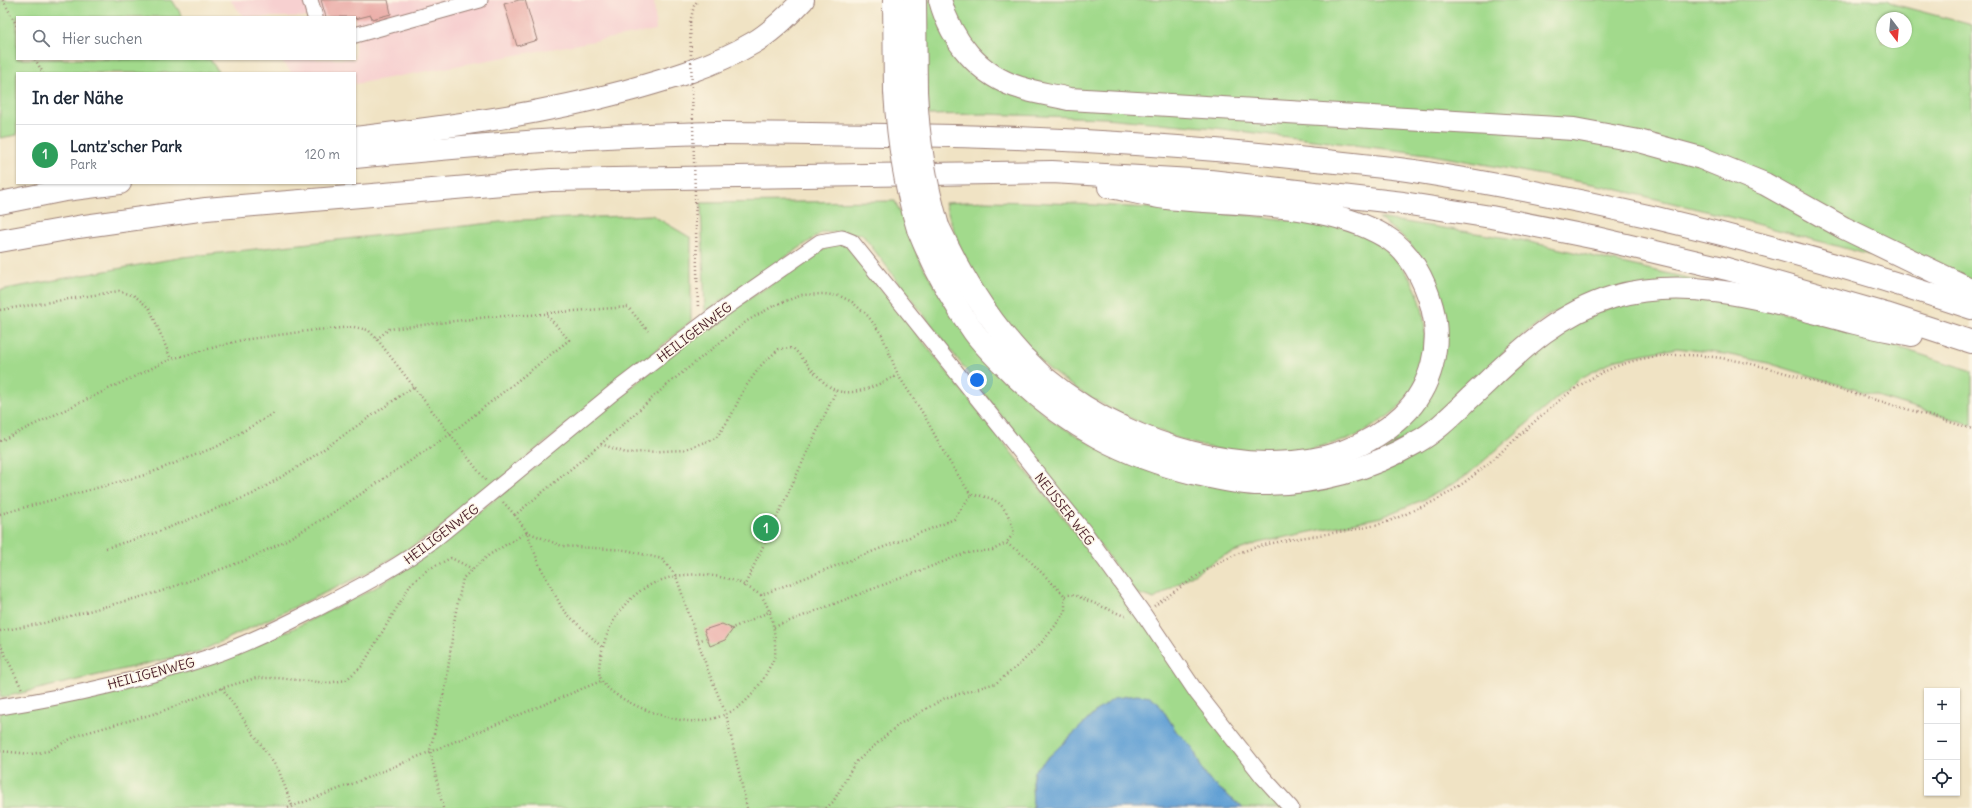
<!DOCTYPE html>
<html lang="de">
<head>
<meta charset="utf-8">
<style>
  :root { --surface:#fff; --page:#f6f6f7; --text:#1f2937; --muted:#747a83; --line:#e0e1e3; --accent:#d93025 }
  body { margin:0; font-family:Delius,sans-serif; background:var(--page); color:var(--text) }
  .controls { position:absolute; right:12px; bottom:12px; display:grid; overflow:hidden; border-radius:0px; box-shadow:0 1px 3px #0004 }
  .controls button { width:36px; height:36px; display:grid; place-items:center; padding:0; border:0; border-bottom:1px solid var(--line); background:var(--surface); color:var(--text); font:20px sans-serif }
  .compass { position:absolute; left:1876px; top:12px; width:36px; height:36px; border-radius:50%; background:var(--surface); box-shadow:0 1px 3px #0004; rotate:164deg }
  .you { position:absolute; left:977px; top:380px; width:14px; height:14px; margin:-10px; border:3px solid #fff; border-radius:50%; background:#1a73e8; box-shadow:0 0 0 6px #1a73e833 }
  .badge { display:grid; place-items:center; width:26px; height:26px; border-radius:50%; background:var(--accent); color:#fff; font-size:13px; font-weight:700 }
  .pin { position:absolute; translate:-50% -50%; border:2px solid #fff; box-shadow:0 1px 4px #0006 }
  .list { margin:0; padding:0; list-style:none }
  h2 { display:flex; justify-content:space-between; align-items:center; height:52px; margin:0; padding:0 16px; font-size:17px }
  h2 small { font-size:13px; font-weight:400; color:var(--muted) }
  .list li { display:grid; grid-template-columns:26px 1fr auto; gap:12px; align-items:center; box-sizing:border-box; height:60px; padding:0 16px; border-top:1px solid var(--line) }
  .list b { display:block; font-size:15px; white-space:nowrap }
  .list p { margin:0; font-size:13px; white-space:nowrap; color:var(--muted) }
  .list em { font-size:13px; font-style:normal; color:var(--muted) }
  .icon { flex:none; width:22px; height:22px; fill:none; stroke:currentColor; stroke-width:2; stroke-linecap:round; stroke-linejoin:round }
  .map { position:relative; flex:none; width:1972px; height:808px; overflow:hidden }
  .search { position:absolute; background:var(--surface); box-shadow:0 1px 3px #0004; left:16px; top:16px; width:340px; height:44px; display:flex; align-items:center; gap:10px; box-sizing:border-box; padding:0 14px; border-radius:0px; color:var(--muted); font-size:15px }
  .panel { position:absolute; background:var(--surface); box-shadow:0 1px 3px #0004; left:16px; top:72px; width:340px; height:112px; border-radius:0px }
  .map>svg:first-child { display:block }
  .built { fill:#f7d0d0 }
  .green { fill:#a2da8c; stroke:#767c5c; fill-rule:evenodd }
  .water { fill:#62a0d4; stroke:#566080 }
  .building { fill:#e9a4a1 }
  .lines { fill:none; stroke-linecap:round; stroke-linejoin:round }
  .minor-casing { stroke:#9d8178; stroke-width:17 }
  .highway-casing { stroke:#9d8178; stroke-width:24 }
  .path { stroke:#9d8178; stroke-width:2.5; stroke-dasharray:1 3; stroke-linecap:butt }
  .minor { stroke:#fff; stroke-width:15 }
  .highway { stroke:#fff; stroke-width:22 }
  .highway-bridge-casing { stroke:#9d8178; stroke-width:24; stroke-linecap:butt }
  .path-bridge { stroke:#9d8178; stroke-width:2.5; stroke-dasharray:1 3; stroke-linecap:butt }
  .highway-bridge { stroke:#fff; stroke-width:22 }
  .labels { text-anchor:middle; stroke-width:3; stroke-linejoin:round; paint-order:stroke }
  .street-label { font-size:13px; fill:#4a1f2b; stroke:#fcf5e5 }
</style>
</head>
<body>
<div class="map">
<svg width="1972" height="808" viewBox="0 0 1972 808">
  <rect width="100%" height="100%" fill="#fcf5e5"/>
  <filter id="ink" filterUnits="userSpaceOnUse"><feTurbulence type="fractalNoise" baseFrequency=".025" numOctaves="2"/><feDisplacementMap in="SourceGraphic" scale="8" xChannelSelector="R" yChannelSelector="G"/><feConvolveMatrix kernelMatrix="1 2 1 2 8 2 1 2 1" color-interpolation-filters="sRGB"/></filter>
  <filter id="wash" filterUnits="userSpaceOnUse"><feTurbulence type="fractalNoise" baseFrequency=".012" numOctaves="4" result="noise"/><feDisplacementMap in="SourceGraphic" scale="16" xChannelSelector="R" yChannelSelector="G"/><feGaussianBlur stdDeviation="0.9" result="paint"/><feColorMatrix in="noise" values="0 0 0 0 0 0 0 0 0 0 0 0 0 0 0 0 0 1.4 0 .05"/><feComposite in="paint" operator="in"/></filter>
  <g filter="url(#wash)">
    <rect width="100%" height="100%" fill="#f0e3c4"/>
    <path class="built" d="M230,0H654L656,30L355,84V73H292L280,59H355V17H244Z"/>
    <g class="green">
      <path d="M0,0H172L183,17H17V59H210L219,73H17V135L0,138Z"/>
      <path d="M923,0H1887L1893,4L1972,25V283L1734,218L1603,186L1427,154L1215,128L1105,118L984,114L929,115L925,69ZM1882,18H1906V42H1882Z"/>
      <path d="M895,201L921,263L955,318L992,367L1052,421L1102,450L1327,488L1512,369L1582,316L1617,306L1656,298L1706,299L1747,304L1829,325L1972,371V425L1768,363L1725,354L1677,348L1617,359L1579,379L1465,477L1425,499L1381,517L1258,543L1223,556L1154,599L1136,593L862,234L823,232L705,312L701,203Z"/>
      <path d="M985,201C1057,202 1129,207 1201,211C1230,213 1259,216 1288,220C1307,222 1327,223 1346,228C1382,239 1411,268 1421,304C1430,339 1425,382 1398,408C1390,416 1365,432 1354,437C1346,441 1335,443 1326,445C1315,448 1303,452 1292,453C1258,456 1220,452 1188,442C1177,439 1166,433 1155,429C1117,413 1081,395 1049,369C1040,361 1032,352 1024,344C983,301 961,259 945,203Z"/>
      <path d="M652,215L691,238V321L617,384L434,533L365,574L201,651L0,698V290L183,257L518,220Z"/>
      <path d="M1378,218L1521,240L1696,280L1576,302L1546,317L1514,342L1443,413L1400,441L1356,459L1389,441L1408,424L1446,335L1443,304L1434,277L1421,257L1404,238Z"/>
      <path d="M842,240L1129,600L1289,808H1243L1209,780L1202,770L1193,748L1176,731L1158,702L1151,697L1125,696L1099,709L1034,771L1032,782L1033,808H0V712L276,637L373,589L420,559L498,497L696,334L832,244Z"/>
    </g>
    <path class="water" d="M1137,695L1151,697L1158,702L1176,731L1193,748L1202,770L1209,780L1243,808H1033L1032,782L1034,771L1099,709L1115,698Z"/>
    <g id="blocks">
      <g class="building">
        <path d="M321,0H388L391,14L372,19L371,15L355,19V17H326Z"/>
        <path d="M519,0H525L537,40L517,46L504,4Z"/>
        <path d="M722,624L733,629L725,640L710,646L704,630Z"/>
      </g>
    </g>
  </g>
  <g filter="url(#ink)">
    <use href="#blocks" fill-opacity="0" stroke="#9d8178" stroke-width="1"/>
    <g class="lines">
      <g class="minor-casing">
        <g id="minor">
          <path d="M310,0L315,17"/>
          <path d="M355,35L480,0"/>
          <path d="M0,707C71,696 144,679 212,656C252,642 290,622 328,603C365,584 401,565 434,540L614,392L712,317L820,242L842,238L852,242L1083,530L1143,613L1197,693L1263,777L1291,808"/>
        </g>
      </g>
      <g class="highway-casing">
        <g id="highway">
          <path d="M894,0L895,92"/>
          <path d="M915,0L916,91"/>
          <path d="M940,0C951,40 979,76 1021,88C1036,93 1053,95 1069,99L1574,129L1639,141L1701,158L1765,184L1844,228L1972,290"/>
          <path d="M355,138C446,127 537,115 626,91C669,79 714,66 753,43C772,32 788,16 803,0"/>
          <path d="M355,157C475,145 595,135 716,133C779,133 842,135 905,135C1040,137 1174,144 1307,159C1343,163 1378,166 1414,171C1603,200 1790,247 1972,308"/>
          <path d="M0,203L65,190L120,183"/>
          <path d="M938,226C961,275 985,316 1022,356C1030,363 1037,372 1045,378C1068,397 1095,415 1122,427C1208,468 1328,486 1403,415C1432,387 1442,344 1432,307C1425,281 1410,251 1386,237C1328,201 1234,205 1167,198C1148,196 1128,190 1109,187"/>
          <path d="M918,229C933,266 951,300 974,332C985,347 1000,361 1014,375C1069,427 1123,456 1197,474C1215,478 1236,483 1255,484C1312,485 1367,471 1417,442C1437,431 1454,413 1471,397C1515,356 1553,315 1613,297C1694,274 1777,303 1855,323C1874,328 1893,331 1912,335"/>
          <path d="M0,241L78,227L206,209L551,180L1052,172L1210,181L1403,203L1491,217L1596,238L1727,269L1886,314L1972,342"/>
        </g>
      </g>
      <g class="path">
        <path d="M3,0L17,26"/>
        <path d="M690,22L694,6L698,0"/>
        <path d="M35,59L43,73"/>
        <path d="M696,229L698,309"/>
        <path d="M0,310L119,291L135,296L150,309L171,359"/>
        <path d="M547,313L628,307L648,331"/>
        <path d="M0,441L171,359L242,340L315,330L354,327L368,330L377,339L486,481"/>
        <path d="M601,444L626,453L683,450L716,438L730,418L744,389L762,364L779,349L793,348C805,360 814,374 827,385C847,402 877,385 898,375"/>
        <path d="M503,502L515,515"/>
        <path d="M0,514L145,475L218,446L276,412"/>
        <path d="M106,548L155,533L253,494L301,465L413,387"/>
        <path d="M744,587L836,391"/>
        <path d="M761,595C771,611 774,624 775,643C775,648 776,654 774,658C772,664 768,669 766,674C756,691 745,706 726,714C715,719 700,722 688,721C665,719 614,701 602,681C598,675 599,667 600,660C612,592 666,561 732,580C741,582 752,590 761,595L943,524L954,519L971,495"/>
        <path d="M1065,596L1072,594L1122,615H1126"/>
        <path d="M1154,606C1187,583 1221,556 1260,546C1299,536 1340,534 1380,524C1395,520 1411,511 1426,505C1487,477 1527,420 1582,384C1665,330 1753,363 1838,389C1883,402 1928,415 1972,429"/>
        <path d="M774,627L966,553L993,550L1006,543"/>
        <path d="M730,629L771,611"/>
        <path d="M0,631L44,623L159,592L246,560L279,544L328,516L449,435L569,340L546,314L488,317L389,329L377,339"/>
        <path d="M698,641L706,638"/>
        <path d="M0,644L22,689"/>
        <path d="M222,688L279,771L293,808"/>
        <path d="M0,751L31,754L48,751L78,735L160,712L222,688L256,678H278L328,683L346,680L362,666L411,584L427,570L451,558L473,569"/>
        <path d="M288,808L352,784L601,681"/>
        <path d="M443,808L430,750L446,684L455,616L463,578L489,555L527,532L539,564L563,610L603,648"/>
        <path d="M747,808L726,714L707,668L676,576L662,559L626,550L562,546L527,532L515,515L601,444L668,384L747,321L775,305L802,295L824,294L840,296L852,302L868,316L882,335L898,375L924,415L947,458L971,495"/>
        <path d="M826,808L833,802L855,763L898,725L945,698L996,683L1019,665L1043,641L1055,626L1065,611V596L1025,556L1006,543L1014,533C1008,508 999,496 971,495"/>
      </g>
      <use href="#minor" class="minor"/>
      <use href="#highway" class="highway"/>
      <g class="highway-bridge-casing">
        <g id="highway-bridge">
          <path d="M916,91C918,137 925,182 938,226"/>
          <path d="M895,92C898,139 904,184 918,229"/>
        </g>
      </g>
      <path class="path-bridge" d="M690,22L696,229"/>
      <use href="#highway-bridge" class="highway-bridge"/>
    </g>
  </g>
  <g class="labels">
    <g class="street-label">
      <text transform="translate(694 332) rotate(-37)" y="5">HEILIGENWEG</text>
      <text transform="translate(1065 509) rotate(52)" y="5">NEUSSER WEG</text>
      <text transform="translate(441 534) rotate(-37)" y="5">HEILIGENWEG</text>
      <text transform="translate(151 673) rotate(-15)" y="5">HEILIGENWEG</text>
    </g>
  </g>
</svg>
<div class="controls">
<button>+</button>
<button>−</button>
<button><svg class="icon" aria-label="locate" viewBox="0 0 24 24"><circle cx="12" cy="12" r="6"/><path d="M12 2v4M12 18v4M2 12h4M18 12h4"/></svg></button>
</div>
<svg class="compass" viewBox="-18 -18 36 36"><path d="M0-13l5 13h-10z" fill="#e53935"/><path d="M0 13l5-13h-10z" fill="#747a83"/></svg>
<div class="you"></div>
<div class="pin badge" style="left:766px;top:528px;background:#2e9e5b">1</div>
<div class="search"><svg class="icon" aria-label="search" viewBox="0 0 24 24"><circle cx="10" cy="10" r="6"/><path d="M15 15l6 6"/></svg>Hier suchen</div>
<section class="panel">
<h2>In der Nähe<small></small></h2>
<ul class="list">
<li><span class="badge" style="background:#2e9e5b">1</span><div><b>Lantz'scher Park</b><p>Park</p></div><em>120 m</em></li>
</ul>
</section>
</div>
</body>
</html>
